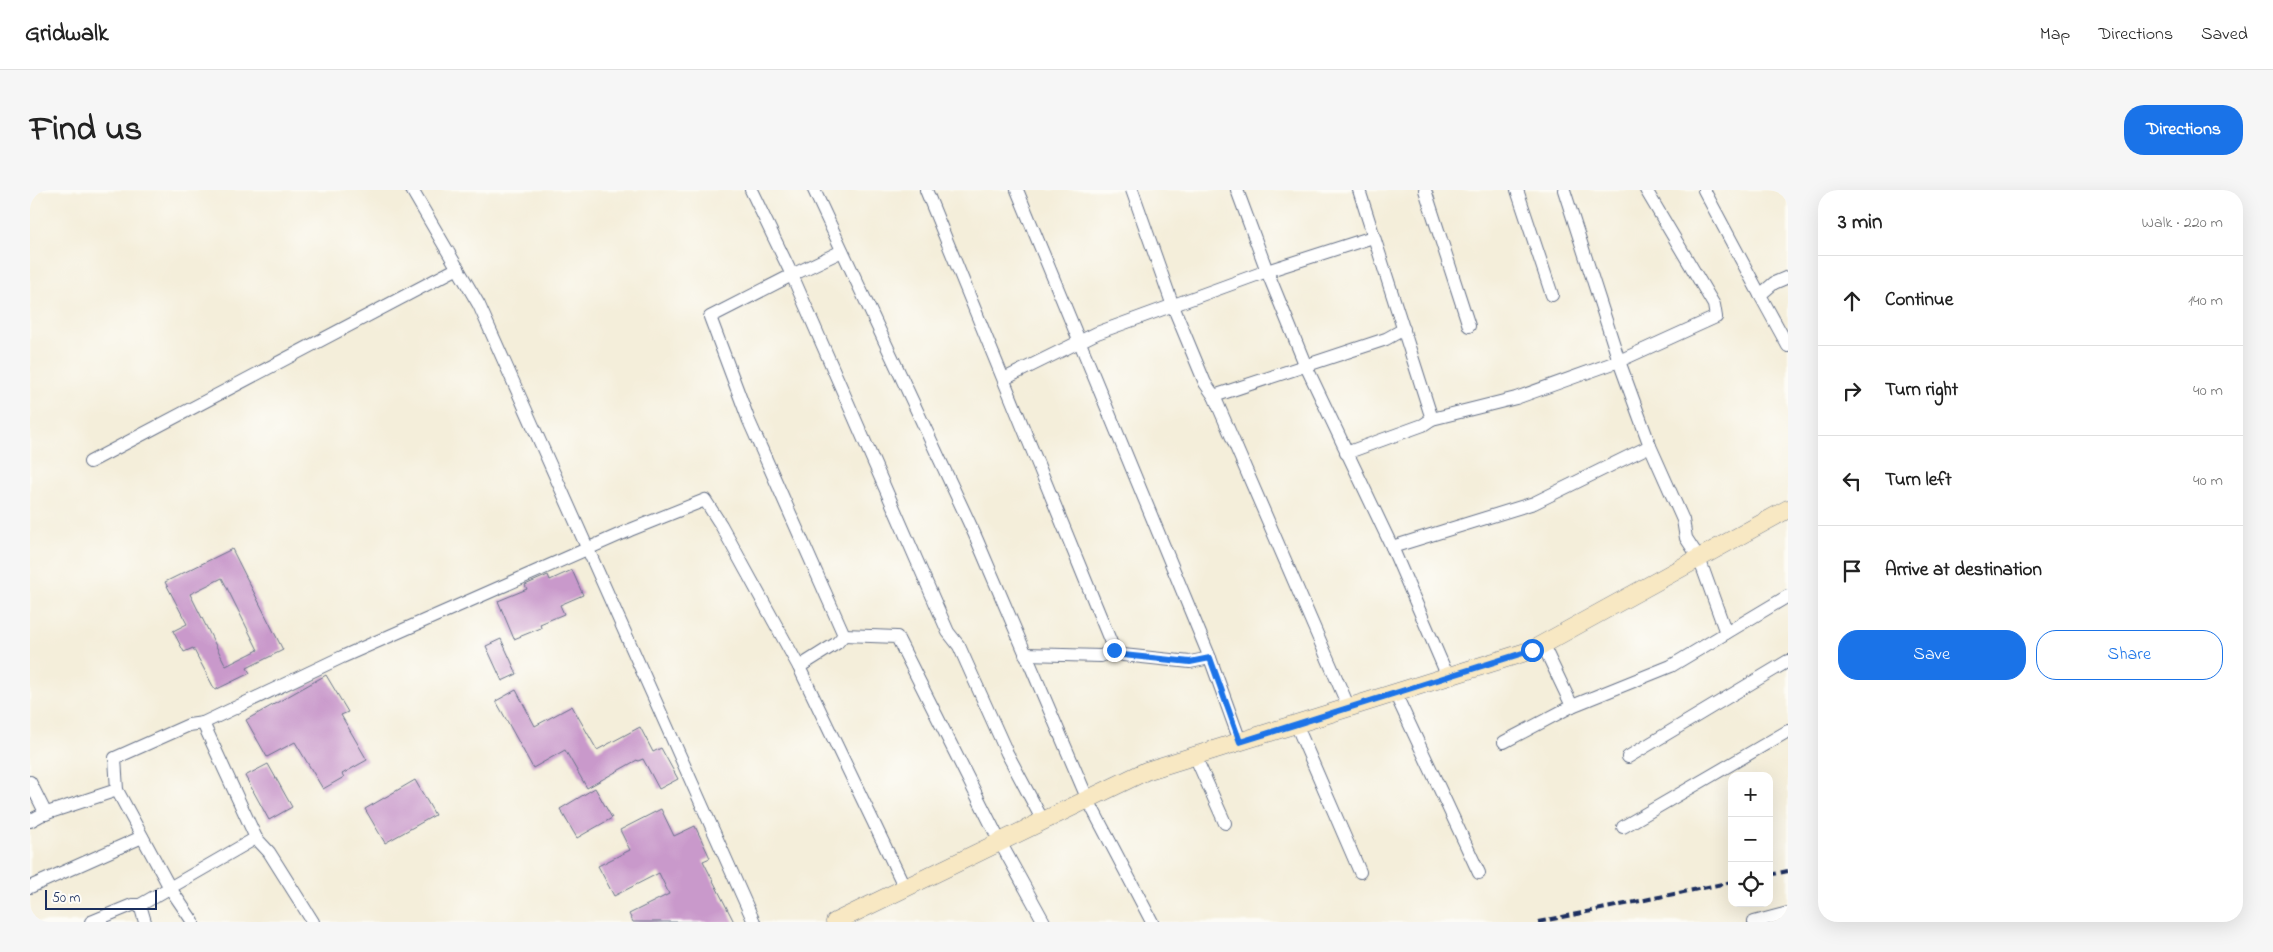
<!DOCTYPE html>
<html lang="en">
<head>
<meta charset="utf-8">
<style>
  :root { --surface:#fff; --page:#f6f6f6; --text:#222; --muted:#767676; --line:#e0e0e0; --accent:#1a73e8 }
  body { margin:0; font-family:"Indie Flower",sans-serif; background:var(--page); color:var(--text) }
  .controls { position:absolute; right:15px; bottom:15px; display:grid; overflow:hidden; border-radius:10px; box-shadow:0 5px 20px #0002 }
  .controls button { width:45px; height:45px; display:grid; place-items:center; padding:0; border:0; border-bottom:1px solid var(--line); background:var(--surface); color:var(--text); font:25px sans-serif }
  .scale { position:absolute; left:15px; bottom:12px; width:112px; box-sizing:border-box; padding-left:5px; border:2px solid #1b2f5e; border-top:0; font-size:14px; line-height:18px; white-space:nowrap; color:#1b2f5e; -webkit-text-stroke:4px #fdfcf7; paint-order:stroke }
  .stop { position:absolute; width:15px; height:15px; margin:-11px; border:4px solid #1a73e8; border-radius:50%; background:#fff }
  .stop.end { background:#1a73e8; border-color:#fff; box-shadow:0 1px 5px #0008 }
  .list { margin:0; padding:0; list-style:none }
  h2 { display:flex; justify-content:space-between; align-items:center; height:65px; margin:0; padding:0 20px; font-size:21px }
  h2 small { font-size:16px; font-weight:400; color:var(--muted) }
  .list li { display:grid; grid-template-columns:32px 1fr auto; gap:15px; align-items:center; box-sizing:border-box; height:90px; padding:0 20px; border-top:1px solid var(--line) }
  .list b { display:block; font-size:19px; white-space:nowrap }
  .list em { font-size:16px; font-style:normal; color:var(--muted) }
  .actions { display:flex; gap:10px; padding:15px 20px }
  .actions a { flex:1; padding:11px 0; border:1px solid var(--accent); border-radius:20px; text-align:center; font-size:18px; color:var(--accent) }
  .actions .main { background:var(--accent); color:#fff }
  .icon { flex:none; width:28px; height:28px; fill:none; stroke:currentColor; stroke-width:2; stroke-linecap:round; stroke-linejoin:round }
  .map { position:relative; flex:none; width:1758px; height:732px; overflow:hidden; border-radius:20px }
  header { display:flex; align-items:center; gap:30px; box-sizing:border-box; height:70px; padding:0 25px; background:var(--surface); border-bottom:1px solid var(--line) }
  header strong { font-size:24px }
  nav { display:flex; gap:28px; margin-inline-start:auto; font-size:18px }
  .intro { display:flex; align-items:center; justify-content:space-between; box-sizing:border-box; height:120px; padding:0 30px }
  h1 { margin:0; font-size:35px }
  .button { padding:12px 22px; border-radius:20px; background:var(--accent); color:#fff; font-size:18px; font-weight:700 }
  main { display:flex; gap:30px; padding:0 30px }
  aside { flex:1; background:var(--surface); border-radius:20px; box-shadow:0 5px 20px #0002 }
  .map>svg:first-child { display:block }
  .building { fill:#c999cb; fill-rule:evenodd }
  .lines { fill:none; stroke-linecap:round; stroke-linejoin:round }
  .street-casing { stroke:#677289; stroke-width:14 }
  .secondary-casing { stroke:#677289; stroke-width:19 }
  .street { stroke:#fff; stroke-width:12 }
  .secondary { stroke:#f8e8c3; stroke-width:18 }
  .rail { stroke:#1b2f5e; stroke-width:4; stroke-dasharray:8 4; stroke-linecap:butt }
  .route { stroke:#1a73e8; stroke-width:6 }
</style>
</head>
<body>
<header>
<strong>Gridwalk</strong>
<nav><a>Map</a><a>Directions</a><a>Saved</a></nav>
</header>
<div class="intro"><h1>Find us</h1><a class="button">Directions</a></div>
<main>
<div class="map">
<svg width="1758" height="732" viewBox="0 0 1758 732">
  <rect width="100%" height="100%" fill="#fdfcf7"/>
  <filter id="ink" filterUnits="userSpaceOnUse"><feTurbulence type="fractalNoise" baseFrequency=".02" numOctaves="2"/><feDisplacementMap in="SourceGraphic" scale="10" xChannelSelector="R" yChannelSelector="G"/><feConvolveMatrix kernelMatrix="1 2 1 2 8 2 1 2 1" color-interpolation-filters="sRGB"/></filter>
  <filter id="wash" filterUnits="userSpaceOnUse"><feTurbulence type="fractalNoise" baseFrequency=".0096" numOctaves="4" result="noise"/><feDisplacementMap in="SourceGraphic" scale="20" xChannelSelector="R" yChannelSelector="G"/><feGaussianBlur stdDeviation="1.12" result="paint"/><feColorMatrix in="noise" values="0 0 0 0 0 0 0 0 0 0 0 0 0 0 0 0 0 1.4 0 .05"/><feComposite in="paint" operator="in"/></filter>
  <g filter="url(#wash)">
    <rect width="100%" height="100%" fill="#f4eeda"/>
    <g id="blocks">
      <g class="building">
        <path d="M202,359L253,460L217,478L220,483L185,500L163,458L154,462L143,441L157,434L135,392ZM192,388L228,460L196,476L160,404Z"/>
        <path d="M542,380L553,405L530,415L534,424L510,434L511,438L484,449L468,411L497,399L495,395L518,385L520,390Z"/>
        <path d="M471,449L487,484L472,491L456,456Z"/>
        <path d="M296,485L318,522L311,525L337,570L312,584L314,587L293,599L265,552L237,567L216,530Z"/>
        <path d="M486,500L505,536L542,516L567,560L610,537L623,562L631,558L648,589L629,599L613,569L608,571L607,570L557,598L535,560L503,578L466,511Z"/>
        <path d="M238,574L262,617L239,630L215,586Z"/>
        <path d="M385,590L405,625L355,653L335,619Z"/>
        <path d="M565,598L582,628L547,648L530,619Z"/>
        <path d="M631,619L644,646L665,636L680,668L673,671L704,732H603L599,724L639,704L629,683L584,706L568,676L600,660L590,640Z"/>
      </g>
    </g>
  </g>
  <g filter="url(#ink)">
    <use href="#blocks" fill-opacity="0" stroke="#677289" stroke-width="1"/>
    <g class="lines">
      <g class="street-casing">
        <g id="street">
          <path d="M382,0L449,115L724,732"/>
          <path d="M721,0L762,85L812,61"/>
          <path d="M784,0L944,343L1058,610L1122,732"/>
          <path d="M896,0L1084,460L1093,465L1160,472L1180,468"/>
          <path d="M987,0L1180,468L1210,551"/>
          <path d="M1102,0L1143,116L1175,193L1184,206L1319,518"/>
          <path d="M1207,0L1237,81L1275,174L1362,357L1418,487"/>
          <path d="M1329,0L1402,229"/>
          <path d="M1395,0L1439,136"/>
          <path d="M1487,0L1522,105"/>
          <path d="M1534,0L1589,171L1620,256L1653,330L1656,348L1669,368L1696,443"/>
          <path d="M1674,0L1730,105"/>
          <path d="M1758,87L1744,93L1730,105L1758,156"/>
          <path d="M974,189L1067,143L1237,81L1343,47"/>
          <path d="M1184,206L1356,149L1374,139"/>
          <path d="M1316,263L1393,235L1402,229L1486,208L1589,171L1686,127L1684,115L1616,0"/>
          <path d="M60,272L428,78"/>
          <path d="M1362,357L1504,313L1620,256"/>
          <path d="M814,445L719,231L680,127L762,85L918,442L929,456L977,563L1013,631"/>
          <path d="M814,445L867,447L970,652L1014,732"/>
          <path d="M1513,455L1542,516"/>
          <path d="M995,464L1071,466L1084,460"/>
          <path d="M769,477L807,453L814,445"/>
          <path d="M1365,503L1449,683"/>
          <path d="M173,533L312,467L600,340L675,310L691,335L769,477L875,698"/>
          <path d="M1266,534L1330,682"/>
          <path d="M1474,552L1542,516L1641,476L1758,406"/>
          <path d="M1165,566L1195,633"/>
          <path d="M1598,567L1758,471"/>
          <path d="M0,592L16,624"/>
          <path d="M0,631L11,625L87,600"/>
          <path d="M1593,637L1758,541"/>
          <path d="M0,697L112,647"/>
          <path d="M110,715L115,732"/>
          <path d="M61,732L102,715H110L226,648"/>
          <path d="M163,732L140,698L87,600L85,568L159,535L173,533L226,648L239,662L283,732"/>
          <path d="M1724,732L1758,723"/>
        </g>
      </g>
      <g class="secondary-casing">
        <path id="secondary" d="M805,732L1116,581L1502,460L1758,319"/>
      </g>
      <use href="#street" class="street"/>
      <use href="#secondary" class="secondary"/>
      <g class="rail">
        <path d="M1739,685L1758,681"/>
        <path d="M1508,732L1702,692"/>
      </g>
    </g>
  </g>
  <g class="lines" filter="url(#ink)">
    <path class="route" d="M1084,460L1093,465L1160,472L1180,468L1210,552L1502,460"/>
  </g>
</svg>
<div class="controls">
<button>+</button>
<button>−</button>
<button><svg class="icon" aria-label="locate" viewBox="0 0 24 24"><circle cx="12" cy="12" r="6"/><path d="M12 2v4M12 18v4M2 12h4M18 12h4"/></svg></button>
</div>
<div class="scale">50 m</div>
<div class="stop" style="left:1502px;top:460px"></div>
<div class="stop end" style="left:1084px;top:460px"></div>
</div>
<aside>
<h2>3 min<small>Walk · 220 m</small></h2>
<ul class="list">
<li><svg class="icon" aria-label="ahead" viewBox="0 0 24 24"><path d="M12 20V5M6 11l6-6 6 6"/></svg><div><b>Continue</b></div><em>140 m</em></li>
<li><svg class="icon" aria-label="right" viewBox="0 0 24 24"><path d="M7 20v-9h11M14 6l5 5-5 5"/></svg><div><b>Turn right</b></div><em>40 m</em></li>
<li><svg class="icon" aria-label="left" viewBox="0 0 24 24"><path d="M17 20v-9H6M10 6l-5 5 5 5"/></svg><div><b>Turn left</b></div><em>40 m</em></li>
<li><svg class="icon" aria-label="arrive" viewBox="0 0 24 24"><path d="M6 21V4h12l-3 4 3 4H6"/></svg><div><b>Arrive at destination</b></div></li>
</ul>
<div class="actions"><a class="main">Save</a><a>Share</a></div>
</aside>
</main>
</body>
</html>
